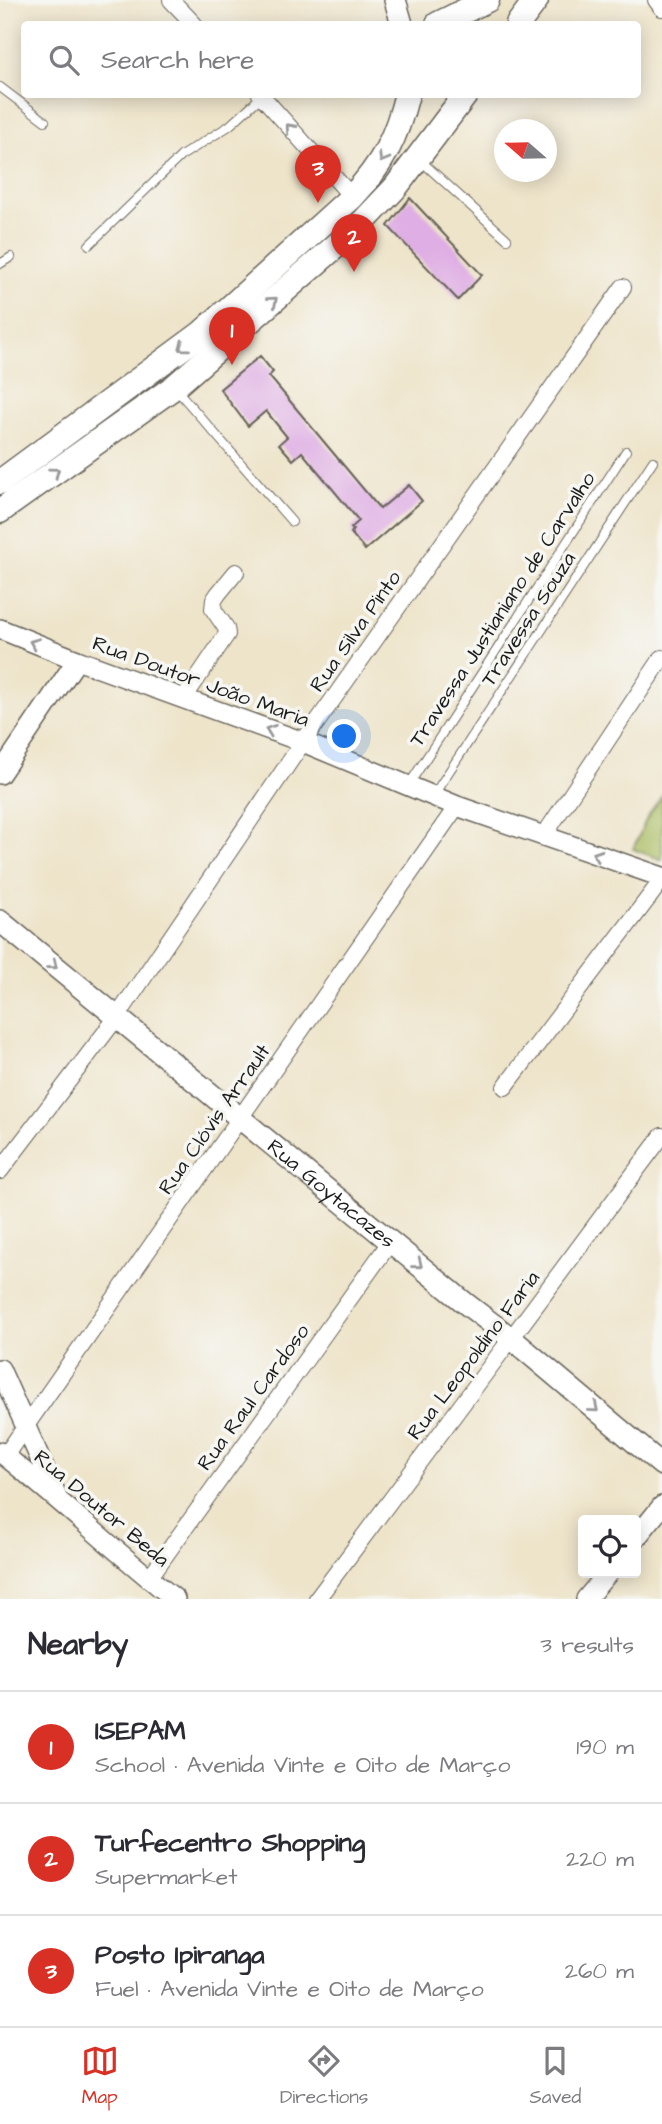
<!DOCTYPE html>
<html lang="en">
<head>
<meta charset="utf-8">
<style>
  :root { --surface:#fff; --page:#f2f2f3; --text:#2b2b33; --muted:#7c7c81; --line:#e1e1e2; --accent:#d93025 }
  body { margin:0; font-family:"Architects Daughter",sans-serif; background:var(--page); color:var(--text) }
  .controls { position:absolute; right:21px; bottom:21px; display:grid; overflow:hidden; border-radius:7px; box-shadow:0 4px 18px #0003 }
  .controls button { width:63px; height:63px; display:grid; place-items:center; padding:0; border:0; border-bottom:2px solid var(--line); background:var(--surface); color:var(--text); font:35px sans-serif }
  .compass { position:absolute; left:494px; top:119px; width:63px; height:63px; border-radius:50%; background:var(--surface); box-shadow:0 4px 18px #0003; rotate:290deg }
  .you { position:absolute; left:345px; top:737px; width:24px; height:24px; margin:-18px; border:5px solid #fff; border-radius:50%; background:#1a73e8; box-shadow:0 0 0 10px #1a73e833 }
  .badge { display:grid; place-items:center; width:46px; height:46px; border-radius:50%; background:var(--accent); color:#fff; font-size:23px; font-weight:700 }
  .pin { position:absolute; translate:-50% -58px; filter:drop-shadow(0 2px 4px #0008) }
  .pin::after { content:''; position:absolute; top:37px; width:24px; height:21px; background:inherit; clip-path:polygon(0 0,100% 0,50% 100%) }
  .list { margin:0; padding:0; list-style:none }
  h2 { display:flex; justify-content:space-between; align-items:center; height:91px; margin:0; padding:0 28px; font-size:30px }
  h2 small { font-size:23px; font-weight:400; color:var(--muted) }
  .list li { display:grid; grid-template-columns:46px 1fr auto; gap:21px; align-items:center; box-sizing:border-box; height:112px; padding:0 28px; border-top:2px solid var(--line) }
  .list b { display:block; font-size:26px; white-space:nowrap }
  .list p { margin:0; font-size:23px; white-space:nowrap; color:var(--muted) }
  .list em { font-size:23px; font-style:normal; color:var(--muted) }
  .icon { flex:none; width:38px; height:38px; fill:none; stroke:currentColor; stroke-width:2; stroke-linecap:round; stroke-linejoin:round }
  .map { position:relative; flex:none; width:662px; height:1599px; overflow:hidden }
  .search { position:absolute; background:var(--surface); box-shadow:0 4px 18px #0003; left:21px; right:21px; top:21px; height:77px; display:flex; align-items:center; gap:18px; box-sizing:border-box; padding:0 24px; border-radius:7px; color:var(--muted); font-size:26px }
  .sheet { height:427px; background:var(--surface) }
  nav { display:flex; justify-content:space-around; align-items:center; box-sizing:border-box; height:98px; border-top:2px solid var(--line); background:var(--surface); font-size:19px; color:var(--muted) }
  nav a { display:grid; justify-items:center; gap:4px }
  nav .on { color:var(--accent) }
  .map>svg:first-child { display:block }
  .green { fill:#a9bc60; stroke:#626c3e; stroke-width:2 }
  .building { fill:#dfaee4 }
  .lines { fill:none; stroke-linecap:round; stroke-linejoin:round }
  .service-casing { stroke:#666259; stroke-width:10 }
  .minor-casing { stroke:#666259; stroke-width:18 }
  .tertiary-casing { stroke:#666259; stroke-width:22 }
  .secondary-casing { stroke:#666259; stroke-width:24 }
  .primary-casing { stroke:#666259; stroke-width:27 }
  .service { stroke:#fff; stroke-width:8 }
  .minor { stroke:#fff; stroke-width:16 }
  .tertiary { stroke:#fff; stroke-width:19 }
  .secondary { stroke:#fff; stroke-width:21 }
  .primary { stroke:#fff; stroke-width:24 }
  .oneway { stroke:#999 }
  .labels { text-anchor:middle; stroke-width:7; stroke-linejoin:round; paint-order:stroke }
  .street-label { font-size:21px; fill:#1c1c1c; stroke:#f6f6f2 }
</style>
</head>
<body>
<div class="map">
<svg width="662" height="1599" viewBox="0 0 662 1599">
  <rect width="100%" height="100%" fill="#f6f6f2"/>
  <filter id="ink" filterUnits="userSpaceOnUse"><feTurbulence type="fractalNoise" baseFrequency=".0143" numOctaves="2"/><feDisplacementMap in="SourceGraphic" scale="14" xChannelSelector="R" yChannelSelector="G"/><feConvolveMatrix kernelMatrix="1 2 1 2 8 2 1 2 1" color-interpolation-filters="sRGB"/></filter>
  <filter id="wash" filterUnits="userSpaceOnUse"><feTurbulence type="fractalNoise" baseFrequency=".00686" numOctaves="4" result="noise"/><feDisplacementMap in="SourceGraphic" scale="28" xChannelSelector="R" yChannelSelector="G"/><feGaussianBlur stdDeviation="1.57" result="paint"/><feColorMatrix in="noise" values="0 0 0 0 0 0 0 0 0 0 0 0 0 0 0 0 0 1.4 0 .05"/><feComposite in="paint" operator="in"/></filter>
  <g filter="url(#wash)">
    <rect width="100%" height="100%" fill="#eee4ca"/>
    <path class="green" d="M662,796V860L633,849L647,818Z"/>
    <g id="blocks">
      <g class="building">
        <path d="M410,198L482,275L458,300L388,226Z"/>
        <path d="M260,356L273,372L269,376L380,509L409,485L422,501L365,550L351,533L353,530L351,528L359,521L302,452L293,460L279,444L287,437L266,411L248,426L220,389Z"/>
      </g>
    </g>
  </g>
  <g filter="url(#ink)">
    <use href="#blocks" fill-opacity="0" stroke="#666259" stroke-width="2"/>
    <g class="lines">
      <g class="service-casing">
        <g id="service">
          <path d="M0,87L45,121"/>
          <path d="M420,160L507,239"/>
          <path d="M89,245L181,156L229,126L262,96"/>
          <path d="M0,264L11,257"/>
          <path d="M176,389L292,522"/>
          <path d="M408,786L626,451"/>
          <path d="M433,796L653,461"/>
        </g>
      </g>
      <g class="minor-casing">
        <g id="minor">
          <path d="M171,0L194,24"/>
          <path d="M656,0L662,8"/>
          <path d="M260,94L352,197"/>
          <path d="M184,698L227,634L226,628L213,609L214,600L218,594L236,572"/>
          <path d="M543,837L662,658"/>
          <path d="M505,1087L662,880"/>
          <path d="M0,1171L117,1017L303,742L623,287"/>
          <path d="M5,1456L457,806"/>
          <path d="M149,1578L391,1241"/>
          <path d="M317,1599L662,1136"/>
        </g>
      </g>
      <g class="tertiary-casing">
        <g id="tertiary">
          <path d="M0,629L77,660L303,742L457,806L662,877"/>
          <path d="M0,774L77,660"/>
          <path d="M0,1369L56,1494"/>
          <path d="M0,1452C60,1499 115,1552 175,1599"/>
          <path d="M636,1538L662,1506"/>
          <path d="M586,1599L608,1573"/>
        </g>
      </g>
      <g class="secondary-casing">
        <g id="secondary">
          <path d="M395,0L402,24"/>
          <path id="s1" d="M0,921L465,1303L512,1339L662,1465"/>
        </g>
      </g>
      <g class="primary-casing">
        <g id="primary">
          <path d="M438,24L487,0"/>
          <path d="M518,24L536,0"/>
          <path d="M0,482L202,333L352,197C383,164 396,138 407,94"/>
          <path d="M0,511L174,387L361,224L395,188L466,94"/>
        </g>
      </g>
      <use href="#service" class="service"/>
      <use href="#minor" class="minor"/>
      <use href="#tertiary" class="tertiary"/>
      <use href="#secondary" class="secondary"/>
      <use href="#primary" class="primary"/>
    </g>
    <defs><path id="oneway-chevron" d="M-2-3.5L2.5 0L-2 3.5" fill="none" stroke-width="1.6" stroke-linecap="round" stroke-linejoin="round" transform="scale(1.75)"/></defs>
    <g class="oneway">
      <use href="#oneway-chevron" transform="translate(290 128) rotate(-132)"/>
      <use href="#oneway-chevron" transform="translate(383 158) rotate(120)"/>
      <use href="#oneway-chevron" transform="translate(273 301) rotate(-41)"/>
      <use href="#oneway-chevron" transform="translate(183 347) rotate(144)"/>
      <use href="#oneway-chevron" transform="translate(55 472) rotate(-36)"/>
      <use href="#oneway-chevron" transform="translate(34 643) rotate(-158)"/>
      <use href="#oneway-chevron" transform="translate(270 730) rotate(-160)"/>
      <use href="#oneway-chevron" transform="translate(597 855) rotate(-161)"/>
      <use href="#oneway-chevron" transform="translate(53 965) rotate(39)"/>
      <use href="#oneway-chevron" transform="translate(418 1264) rotate(39)"/>
      <use href="#oneway-chevron" transform="translate(594 1408) rotate(40)"/>
    </g>
  </g>
  <g class="labels">
    <g class="street-label">
      <text transform="translate(502 609) rotate(-57)" y="7">Travessa Justianiano de Carvalho</text>
      <text transform="translate(528 619) rotate(-57)" y="7">Travessa Souza</text>
      <text transform="translate(355 631) rotate(-55)" y="7">Rua Silva Pinto</text>
      <text transform="translate(201 681) rotate(20)" y="7">Rua Doutor João Maria</text>
      <text transform="translate(214 1119) rotate(-55)" y="7">Rua Clóvis Arrault</text>
      <text dy="7" stroke="none"><textPath href="#s1" startOffset="429">Rua Goytacazes</textPath></text>
      <text transform="translate(473 1355) rotate(-53)" y="7">Rua Leopoldino Faria</text>
      <text transform="translate(253 1397) rotate(-54)" y="7">Rua Raul Cardoso</text>
      <text transform="translate(102 1508) rotate(40)" y="7">Rua Doutor Beda</text>
    </g>
  </g>
</svg>
<div class="controls">
<button><svg class="icon" aria-label="locate" viewBox="0 0 24 24"><circle cx="12" cy="12" r="6"/><path d="M12 2v4M12 18v4M2 12h4M18 12h4"/></svg></button>
</div>
<svg class="compass" viewBox="-18 -18 36 36"><path d="M0-13l5 13h-10z" fill="#e53935"/><path d="M0 13l5-13h-10z" fill="#7c7c81"/></svg>
<div class="you"></div>
<div class="pin badge" style="left:232px;top:365px">1</div>
<div class="pin badge" style="left:354px;top:272px">2</div>
<div class="pin badge" style="left:318px;top:203px">3</div>
<div class="search"><svg class="icon" aria-label="search" viewBox="0 0 24 24"><circle cx="10" cy="10" r="6"/><path d="M15 15l6 6"/></svg>Search here</div>
</div>
<section class="sheet">
<h2>Nearby<small>3 results</small></h2>
<ul class="list">
<li><span class="badge">1</span><div><b>ISEPAM</b><p>School · Avenida Vinte e Oito de Março</p></div><em>190 m</em></li>
<li><span class="badge">2</span><div><b>Turfecentro Shopping</b><p>Supermarket</p></div><em>220 m</em></li>
<li><span class="badge">3</span><div><b>Posto Ipiranga</b><p>Fuel · Avenida Vinte e Oito de Março</p></div><em>260 m</em></li>
</ul>
</section>
<nav>
<a class="on"><svg class="icon" aria-label="map" viewBox="0 0 24 24"><path d="M3 6l6-2 6 2 6-2v14l-6 2-6-2-6 2zM9 4v14M15 6v14"/></svg>Map</a>
<a><svg class="icon" aria-label="directions" viewBox="0 0 24 24"><path d="M12 3l9 9-9 9-9-9zM9 14v-3h6M13 9l2 2-2 2"/></svg>Directions</a>
<a><svg class="icon" aria-label="saved" viewBox="0 0 24 24"><path d="M7 4h10v16l-5-4-5 4z"/></svg>Saved</a>
</nav>
</body>
</html>
